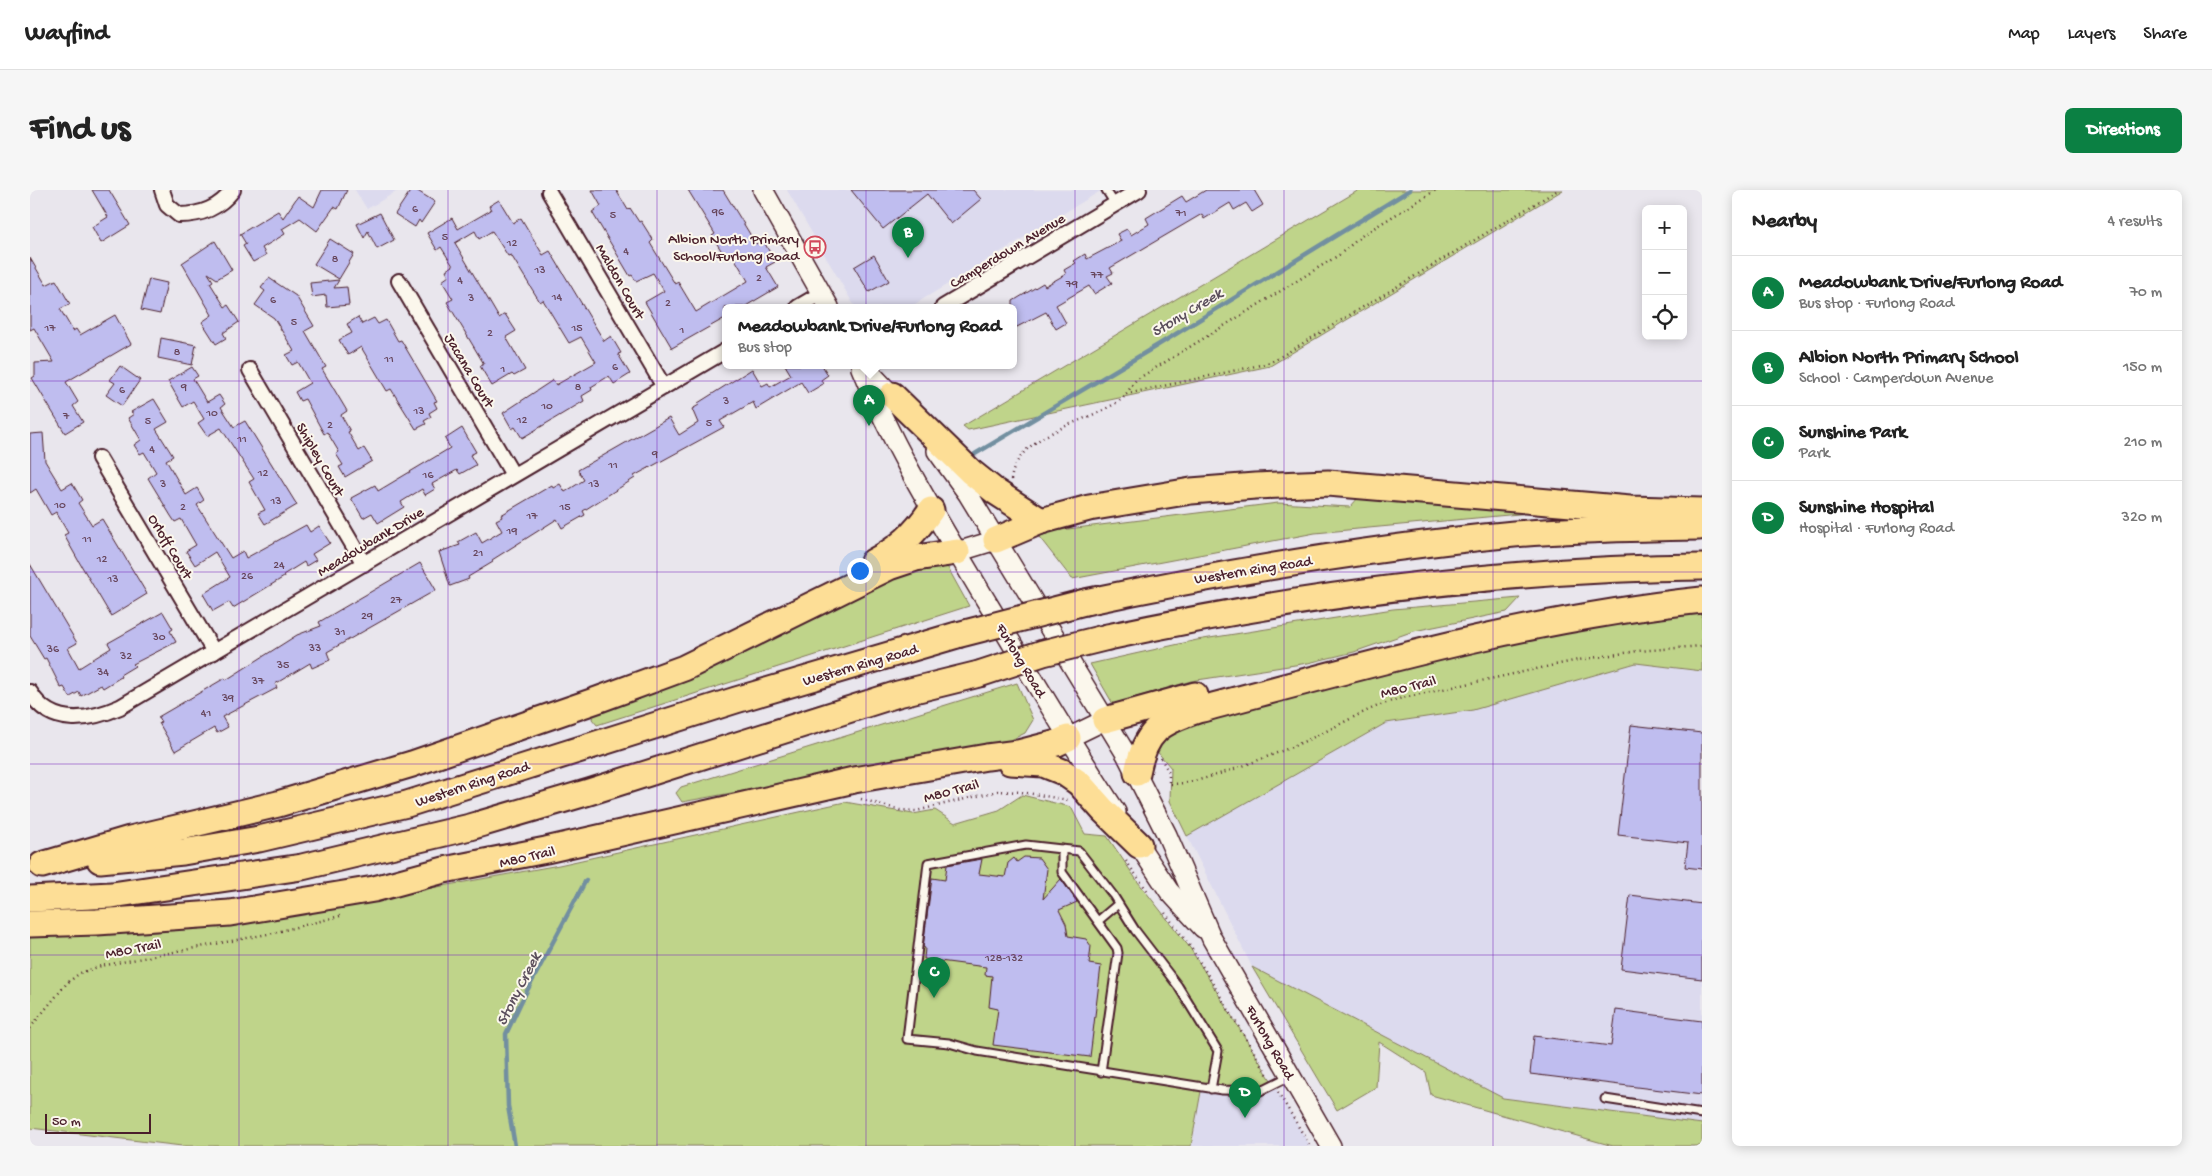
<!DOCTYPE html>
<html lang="en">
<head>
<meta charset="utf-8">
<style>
  :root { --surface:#fff; --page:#f6f6f6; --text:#222; --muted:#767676; --line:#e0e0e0; --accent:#0b8043 }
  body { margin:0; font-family:"Gochi Hand",sans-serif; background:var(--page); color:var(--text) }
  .controls { position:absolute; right:15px; top:15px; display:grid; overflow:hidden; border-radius:8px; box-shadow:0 2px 12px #0003 }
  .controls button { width:45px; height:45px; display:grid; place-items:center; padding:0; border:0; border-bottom:1px solid var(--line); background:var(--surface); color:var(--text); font:25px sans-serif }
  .scale { position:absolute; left:15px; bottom:12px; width:106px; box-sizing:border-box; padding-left:5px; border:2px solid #4a1f2b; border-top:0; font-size:14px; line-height:18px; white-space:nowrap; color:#4a1f2b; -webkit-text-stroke:4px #fbf7ec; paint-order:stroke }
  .you { position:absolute; left:829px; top:380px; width:18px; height:18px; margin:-12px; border:4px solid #fff; border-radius:50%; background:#1a73e8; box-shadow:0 0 0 8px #1a73e833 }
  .badge { display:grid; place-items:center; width:32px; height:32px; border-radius:50%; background:var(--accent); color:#fff; font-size:16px; font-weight:700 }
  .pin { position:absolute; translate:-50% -41px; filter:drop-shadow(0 1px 2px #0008) }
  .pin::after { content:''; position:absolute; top:26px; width:18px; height:15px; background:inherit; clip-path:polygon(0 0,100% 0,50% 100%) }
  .popup { position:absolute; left:692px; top:114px; width:295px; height:65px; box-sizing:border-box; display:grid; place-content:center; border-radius:8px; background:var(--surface); filter:drop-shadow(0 1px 4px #0005); font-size:16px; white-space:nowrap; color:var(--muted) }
  .popup b { font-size:19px; color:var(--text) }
  .popup::after { content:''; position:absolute; left:50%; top:100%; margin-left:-10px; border:10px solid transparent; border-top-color:var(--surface) }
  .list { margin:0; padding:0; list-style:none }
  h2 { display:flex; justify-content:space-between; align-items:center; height:65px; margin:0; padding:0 20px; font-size:21px }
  h2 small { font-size:16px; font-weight:400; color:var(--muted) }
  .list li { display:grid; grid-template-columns:32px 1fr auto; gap:15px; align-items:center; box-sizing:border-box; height:75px; padding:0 20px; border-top:1px solid var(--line) }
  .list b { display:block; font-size:19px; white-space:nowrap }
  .list p { margin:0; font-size:16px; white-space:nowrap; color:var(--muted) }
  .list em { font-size:16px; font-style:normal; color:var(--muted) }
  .icon { flex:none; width:28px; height:28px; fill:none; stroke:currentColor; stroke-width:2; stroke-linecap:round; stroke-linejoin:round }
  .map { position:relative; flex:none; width:1672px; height:956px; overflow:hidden; border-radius:8px }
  header { display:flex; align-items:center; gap:30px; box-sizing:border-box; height:70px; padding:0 25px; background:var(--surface); border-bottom:1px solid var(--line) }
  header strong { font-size:24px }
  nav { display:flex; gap:28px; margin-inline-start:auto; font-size:18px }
  .intro { display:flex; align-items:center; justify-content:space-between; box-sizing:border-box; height:120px; padding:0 30px }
  h1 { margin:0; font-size:35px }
  .button { padding:12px 22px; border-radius:8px; background:var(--accent); color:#fff; font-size:18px; font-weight:700 }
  main { display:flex; gap:30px; padding:0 30px }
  aside { flex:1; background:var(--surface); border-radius:8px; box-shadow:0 2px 12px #0003 }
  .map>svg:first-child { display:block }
  .built { fill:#dcdaee }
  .green { fill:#bfd48a; stroke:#847a5a }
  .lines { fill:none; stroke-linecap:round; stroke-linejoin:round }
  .stream { stroke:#728fa0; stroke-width:4.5 }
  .building { fill:#bfbdef; stroke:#4a1f2b }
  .lane-casing { stroke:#4a1f2b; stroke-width:11 }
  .street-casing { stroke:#4a1f2b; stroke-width:18 }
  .secondary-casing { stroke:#4a1f2b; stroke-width:22 }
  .highway-casing { stroke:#4a1f2b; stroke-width:29 }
  .path { stroke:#4a1f2b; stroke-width:2.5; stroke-dasharray:1 4; stroke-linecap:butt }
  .lane { stroke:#fbf7ec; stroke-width:7 }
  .street { stroke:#fbf7ec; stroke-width:14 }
  .secondary { stroke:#fbf7ec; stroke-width:19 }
  .highway { stroke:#fdde96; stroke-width:25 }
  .highway-bridge-casing { stroke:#4a1f2b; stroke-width:29; stroke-linecap:butt }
  .highway-bridge { stroke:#fdde96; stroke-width:25 }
  .grid { fill:none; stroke:#7b2cbf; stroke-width:1; stroke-opacity:0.55 }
  .labels { text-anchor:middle; stroke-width:4; stroke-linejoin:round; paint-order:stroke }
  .number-label { font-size:12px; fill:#67465c }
  .poi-label { font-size:15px; fill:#4a1f2b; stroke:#fbf7ec; text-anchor:end }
  .street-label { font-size:15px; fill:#4a1f2b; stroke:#fbf7ec }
  .water-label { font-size:16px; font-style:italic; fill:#5b4e5c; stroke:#fbf7ec }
</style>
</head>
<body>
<header>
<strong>Wayfind</strong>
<nav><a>Map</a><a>Layers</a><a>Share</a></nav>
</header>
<div class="intro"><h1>Find us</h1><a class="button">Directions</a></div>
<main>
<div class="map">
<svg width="1672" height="956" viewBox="0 0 1672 956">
  <rect width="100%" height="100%" fill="#e9e6ed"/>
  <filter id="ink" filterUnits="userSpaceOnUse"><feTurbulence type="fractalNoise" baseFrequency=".02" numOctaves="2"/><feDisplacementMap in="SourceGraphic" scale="10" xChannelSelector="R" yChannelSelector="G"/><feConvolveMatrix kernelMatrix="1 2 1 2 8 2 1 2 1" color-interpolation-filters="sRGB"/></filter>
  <g filter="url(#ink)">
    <g class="built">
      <path d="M325,0H369L337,19Z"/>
      <path d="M757,0H1072L880,117H825Z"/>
      <path d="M1606,473L1672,481V934L1473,908L1222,777L1157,646L1356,533L1443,520Z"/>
      <path d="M1244,895L1280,956H1162L1172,896Z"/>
    </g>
    <g class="green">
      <path d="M1329,0H1533L1240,176L938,240L933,236Z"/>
      <path d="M1330,306L1532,320L1285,343L1042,389L1006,343L1248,313L1320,317Z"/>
      <path d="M912,372L918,378L939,416L567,535L562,529L564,522L861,386Z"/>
      <path d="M1490,408L1477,422L1384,441L1324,462L1278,473L1161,491L1083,514L1060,474L1167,450L1363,419Z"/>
      <path d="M1672,421V481L1606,473L1443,520L1356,533L1157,646L1140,611L1141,578L1125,559L1137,542L1154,534L1497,444Z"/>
      <path d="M987,493L1003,530L995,543L975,553L652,612L646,603L651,597Z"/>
      <path d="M992,605L1041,617L1055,644L1077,646L1108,692L1160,758L1244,895L1192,900L1172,896L1161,956H152L0,938V745H62L180,738L529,675L815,612L883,624L905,620L925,633L969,620Z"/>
      <path d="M1222,777L1473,908L1672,934V956H1583L1401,905L1396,882L1349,852L1346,897L1307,920Z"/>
    </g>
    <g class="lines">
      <g class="stream">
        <path d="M945,264L1128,155L1380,0"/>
        <path d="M485,956L478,916L476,844L491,812L556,690"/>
      </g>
    </g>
    <g class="building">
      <path d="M62,0H79L100,35L71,53L62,37L78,27Z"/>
      <path d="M292,0H317L308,19L304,17L287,41L270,28L252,39L255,44L232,58L236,65L223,72L213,56L216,54L210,44L248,21L253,28L268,6L284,17Z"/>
      <path d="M381,0H386L405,12L391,33L389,30L385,37L365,24Z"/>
      <path d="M562,0H586L598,20L600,18L609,32L611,31L623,50L620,53L645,94L648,92L666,122L718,91L702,64L696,68L682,46L685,44L658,0H693L726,54L733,50L745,72L736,77L748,97L714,117H695V128L642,158L615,112L634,101L623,83L606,91L602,85L600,86L562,22L571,16Z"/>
      <path d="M821,0H943L951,9L921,34L897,4L853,39Z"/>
      <path d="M1176,0H1224L1233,15L1222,22L1216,13L1204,20L1200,13L1174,29L1172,24L1080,78L1083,83L1077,86L1082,93L1064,104L1059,96L1026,115L1036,133L1026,139L1016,122L983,139V111L1013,93L1015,96L1036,84L1034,80L1046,73L1044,71L1055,64L1057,69L1091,51L1087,44L1097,39L1101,45L1119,34L1116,28L1152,6L1156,12Z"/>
      <path d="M469,10L483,33L491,28L513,65L520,61L574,151L581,146L591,163L588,164L600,184L584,194L579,186L561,197L562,200L552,206L554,211L492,248L485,237L482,239L473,223L523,190L526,195L566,172L551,147L539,153L513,110L510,112L481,65L478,66L462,41L449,49L445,41L425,53L469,128L475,124L486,141L476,147L495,180L484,186L482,184L462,196L450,176L454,174L417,112L423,109L412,91L419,86L416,80L423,76L411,57L407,60L397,43L422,28L428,39L461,20L459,16Z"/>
      <path d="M350,23L364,50L347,59L338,41L334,48L327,34Z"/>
      <path d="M300,49L324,64L309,89L284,74Z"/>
      <path d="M185,51L202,80L187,89L178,83L183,91L180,93L195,117L198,115L209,132L193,143L196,148L186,154L172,132L182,125L152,73Z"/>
      <path d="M844,65L859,91L839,102L824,77Z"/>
      <path d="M0,68L16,95L26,90L40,114L30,119L43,141L46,139L50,145L85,125L101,154L36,192L48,212L43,216L53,232L35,243L2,188L5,186V173L24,172L4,138L0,140Z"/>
      <path d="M239,88L266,106L284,136L275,141L296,177L292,179L317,221L311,225L320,241L318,242L329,261L334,258L342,271L315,287L309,277L313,275L306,264L309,262L297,242L294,244L275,209L270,211L265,202L280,193L268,172L262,175L256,165L264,161L244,128L225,115L235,101L231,98Z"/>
      <path d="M119,89L137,93L130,124L111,120Z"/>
      <path d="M309,90L304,98L317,97L319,115L297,117L296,105L282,107L280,93Z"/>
      <path d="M328,127L332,134L344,128L348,134L356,130L368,151L371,150L407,211L404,212L407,218L399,223L401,227L394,231L396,234L386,239L361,199L357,201L331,157L318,165L309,150L322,143L317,134Z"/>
      <path d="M131,148L166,155L162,175L128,168Z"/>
      <path d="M755,175H792L798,185L791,190L793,194L778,203L771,192L726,219L723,212L690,231L694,237L604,286L605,288L553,321L555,325L532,338L527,329L462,370L463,372L438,387L439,389L420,396L409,362L430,355L428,352L446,342L452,353L472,341L466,330L472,327L471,325L522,295L523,298L530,294L535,302L554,290L548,280L639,228L649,245L668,233L662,219L669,215L668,213L722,179L732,196L738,193L740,197L761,185Z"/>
      <path d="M90,176L110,190L92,216L76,205L85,193L80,190Z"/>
      <path d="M162,177L168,186L163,189L177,212L189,205L195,214L191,217L204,237L215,231L267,315L235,334L228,323L235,320L219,292L224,289L191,238L177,246L168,233L174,229L163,211L153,217L138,191Z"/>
      <path d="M124,209L138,232L126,239L143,266L136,270L156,305L167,298L174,310L167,315L201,368L213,361L216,368L276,335L280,342L289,336L300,353L282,364L286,370L276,376L274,372L253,385L254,387L203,418L199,412L183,421L173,404L200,387L185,362L165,375L156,361L166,355L151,329L145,332L141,326L118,288L126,282L114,262L110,264L104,255L111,250L98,228L104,224L101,222Z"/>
      <path d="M432,238L446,262L440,265L446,275L430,284L427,280L402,294L405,299L395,305L392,299L371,312L374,317L348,333L342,323L333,328L321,308L345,295L348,301L420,258L415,249Z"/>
      <path d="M13,243L15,271L32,299L42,293L52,310L48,313L62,335L72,329L117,404L81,426L48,370L34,345L38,343L26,322L21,325L6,299L0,303V244Z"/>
      <path d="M390,373L406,400L297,462L300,470L282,478L280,473L245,494L247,498L192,527L198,537L187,543L184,538L145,561L129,533L131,532L128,527L195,488L196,490L267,445L291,436L289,432Z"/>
      <path d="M0,374L47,453L38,458L49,478L81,458L78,453L133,422L143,439L140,441L146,452L103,474L105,476L90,485L91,487L73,498L71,495L51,506L49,502L40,507L34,497L31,498L16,468L14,469L0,446Z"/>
      <path d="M1601,535L1672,543V679L1655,677L1658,653L1588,645Z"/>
      <path d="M994,667L1009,668L1017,679L1013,709L1031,689L1047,712L1029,720L1036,734L1038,746L1056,749L1061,756L1059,774L1071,776L1060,867L963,855L968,819L959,817L962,786L955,785L956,777L894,769L895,758L893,757L902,688L915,690L917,675L952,669L949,684L975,687L978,673L984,668L987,672Z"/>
      <path d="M1600,705L1672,714V789L1591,779Z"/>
      <path d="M1586,820L1672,831V905L1500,884L1504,846L1581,856Z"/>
    </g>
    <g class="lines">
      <g class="lane-casing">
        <g id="lane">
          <path d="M1076,0L1085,14"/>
          <path d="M1032,659V682L1087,758L1088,763L1071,882"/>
          <path d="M1068,731L1088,714"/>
          <path d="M1181,899L1188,861L1148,796L1105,740L1083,705L1049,661L996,655L898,673L877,849L919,853L947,861L1192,900L1230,901L1260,886"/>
          <path d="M1575,909L1672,924"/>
        </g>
      </g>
      <g class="street-casing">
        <g id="street">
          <path d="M132,0L137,15L149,25C172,25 189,18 203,0"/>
          <path d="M519,2L634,197"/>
          <path d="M369,91L483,285"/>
          <path d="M768,117L792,103"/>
          <path d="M913,117L1109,0"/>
          <path d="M220,180L334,374"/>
          <path d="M69,268L184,462"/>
          <path d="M0,502C20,537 58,531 90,517L695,161"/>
        </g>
      </g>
      <g class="secondary-casing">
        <g id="secondary">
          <path d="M733,0L799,117"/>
          <path d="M833,175L870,214"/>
          <path d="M831,178C864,260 910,333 955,409C998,480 1040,552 1086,622"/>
          <path d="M907,261L938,304L1096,564L1137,645L1182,749L1301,956"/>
          <path d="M927,362L966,350"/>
          <path d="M1038,548L1075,530"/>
          <path d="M1102,645L1139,701L1173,738"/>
        </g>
      </g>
      <g class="highway-casing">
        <g id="highway">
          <path d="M862,205L941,282L966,302L1011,331"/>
          <path d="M966,350L1011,331L1059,318L1161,301L1225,296L1298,293L1600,319L1672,321"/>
          <path d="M843,372C870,357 884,345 901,320"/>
          <path d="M1055,412C1197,382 1339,358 1484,344C1546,339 1607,338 1669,337"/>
          <path d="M1078,447C1273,405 1472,379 1672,377"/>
          <path d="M1075,530L1165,505"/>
          <path d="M980,572L1013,574L1033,582L1049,593L1073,620L1109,655"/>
          <path d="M1107,583C1115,541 1129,533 1168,520C1334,476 1500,428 1672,410"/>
          <path d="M70,670L153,662L229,649L377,614L706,510L927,445"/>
          <path d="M12,675L100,649L248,614L382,574L567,510L654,478L859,377L886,368L927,362"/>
          <path d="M0,709L82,705L272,677L440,637L559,602L868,504L949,484"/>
          <path d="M0,734L67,732L200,723L344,699L414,680L516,660L824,590L957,567L988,563L1027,553L1038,548"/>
        </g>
      </g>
      <g class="path">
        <path d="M1096,204L1235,174L1245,170L1528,0"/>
        <path d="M981,290C987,242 1056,234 1089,211C1096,207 1100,197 1106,190L1309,65L1334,44L1406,0"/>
        <path d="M1131,568L1139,583V594C1160,594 1179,587 1199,581C1229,570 1259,559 1288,545C1318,531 1339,517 1372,508L1548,470L1608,461L1672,456"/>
        <path d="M831,609L870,620L886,621L968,601L991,602L1038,610"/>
        <path d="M1096,671L1119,703"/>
        <path d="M1135,723L1162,759L1239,887"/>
        <path d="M0,838L37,793L50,783L71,776L243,743L310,726"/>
        <path d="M1248,902L1280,956"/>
      </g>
      <use href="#lane" class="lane"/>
      <use href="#street" class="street"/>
      <use href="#secondary" class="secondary"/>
      <use href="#highway" class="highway"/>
      <g class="highway-bridge-casing">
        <g id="highway-bridge">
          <path d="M927,445L1055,412"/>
          <path d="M949,484L1013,463L1078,447"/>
        </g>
      </g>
      <use href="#highway-bridge" class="highway-bridge"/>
    </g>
  </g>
  <path class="grid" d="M209,0V956M418,0V956M627,0V956M836,0V956M1045,0V956M1254,0V956M1463,0V956M0,191H1672M0,382H1672M0,574H1672M0,765H1672"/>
  <defs>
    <g id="bus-ring" transform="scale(1.125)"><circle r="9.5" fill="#fbf7ec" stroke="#d1495b" stroke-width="1.5"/><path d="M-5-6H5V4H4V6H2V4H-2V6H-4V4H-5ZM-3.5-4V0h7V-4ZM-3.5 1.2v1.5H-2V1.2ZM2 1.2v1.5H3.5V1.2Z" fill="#d1495b"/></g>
  </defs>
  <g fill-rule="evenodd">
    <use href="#bus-ring" x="785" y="57"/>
  </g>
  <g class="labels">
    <g class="number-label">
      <text x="385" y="22">6</text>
      <text x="688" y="25">96</text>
      <text x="1151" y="26">71</text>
      <text x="583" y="28">5</text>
      <text x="415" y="50">5</text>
      <text x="482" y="56">12</text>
      <text x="596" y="64">4</text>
      <text x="305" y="72">8</text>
      <text x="510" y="83">13</text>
      <text x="1067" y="88">77</text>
      <text x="729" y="91">2</text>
      <text x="430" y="93">4</text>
      <text x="1042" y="97">79</text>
      <text x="527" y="110">14</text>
      <text x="441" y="111">3</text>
      <text x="243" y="113">6</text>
      <text x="638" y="116">2</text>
      <text x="264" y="135">5</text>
      <text x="20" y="141">17</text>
      <text x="547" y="141">15</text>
      <text x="652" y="143">1</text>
      <text x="460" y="146">2</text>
      <text x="147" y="165">8</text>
      <text x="359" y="172">11</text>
      <text x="585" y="180">6</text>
      <text x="473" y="182">1</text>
      <text x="154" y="200">9</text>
      <text x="548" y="200">8</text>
      <text x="92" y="203">6</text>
      <text x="696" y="214">3</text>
      <text x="517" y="219">10</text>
      <text x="389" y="224">13</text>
      <text x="182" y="226">10</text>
      <text x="36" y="229">7</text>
      <text x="492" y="233">12</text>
      <text x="118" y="234">5</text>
      <text x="679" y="236">5</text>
      <text x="300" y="238">2</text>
      <text x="212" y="252">11</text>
      <text x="122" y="262">4</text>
      <text x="625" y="267">9</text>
      <text x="583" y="278">11</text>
      <text x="233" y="286">12</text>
      <text x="398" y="288">16</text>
      <text x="133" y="297">3</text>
      <text x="564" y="297">13</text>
      <text x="246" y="314">13</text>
      <text x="30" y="318">10</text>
      <text x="153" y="320">2</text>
      <text x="535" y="320">15</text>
      <text x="502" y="329">17</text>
      <text x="482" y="344">19</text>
      <text x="57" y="352">11</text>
      <text x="448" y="366">21</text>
      <text x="72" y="372">12</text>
      <text x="249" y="378">24</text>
      <text x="217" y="389">26</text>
      <text x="83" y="392">13</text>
      <text x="366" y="413">27</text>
      <text x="337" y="429">29</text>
      <text x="310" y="445">31</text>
      <text x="129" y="450">30</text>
      <text x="285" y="461">33</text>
      <text x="23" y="462">36</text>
      <text x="96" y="469">32</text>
      <text x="253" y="478">35</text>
      <text x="73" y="485">34</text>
      <text x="228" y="494">37</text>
      <text x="198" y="511">39</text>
      <text x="176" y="526">41</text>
      <text x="974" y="771">128-132</text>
    </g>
    <g class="poi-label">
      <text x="769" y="53">Albion North Primary<tspan x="769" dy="17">School/Furlong Road</tspan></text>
    </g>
    <g class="street-label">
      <text transform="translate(977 60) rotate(-31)" y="5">Camperdown Avenue</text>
      <text transform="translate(591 91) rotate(60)" y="5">Maldon Court</text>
      <text transform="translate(440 180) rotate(59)" y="5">Jacana Court</text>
      <text transform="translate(291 269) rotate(60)" y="5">Shipley Court</text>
      <text transform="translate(340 351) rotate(-31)" y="5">Meadowbank Drive</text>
      <text transform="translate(141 356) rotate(59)" y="5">Orloff Court</text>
      <text transform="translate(1223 379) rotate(-9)" y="5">Western Ring Road</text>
      <text transform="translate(992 470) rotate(59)" y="5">Furlong Road</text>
      <text transform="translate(830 474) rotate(-16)" y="5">Western Ring Road</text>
      <text transform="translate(1378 496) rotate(-14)" y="5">M80 Trail</text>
      <text transform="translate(442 593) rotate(-18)" y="5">Western Ring Road</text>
      <text transform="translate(921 600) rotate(-15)" y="5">M80 Trail</text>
      <text transform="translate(497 666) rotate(-13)" y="5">M80 Trail</text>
      <text transform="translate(103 758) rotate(-11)" y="5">M80 Trail</text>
      <text transform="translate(1241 852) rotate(60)" y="5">Furlong Road</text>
    </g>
    <g class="water-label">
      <text transform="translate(1156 121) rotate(-31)" y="6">Stony Creek</text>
      <text transform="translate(487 798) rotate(-63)" y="6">Stony Creek</text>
    </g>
  </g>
</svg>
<div class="controls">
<button>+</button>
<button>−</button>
<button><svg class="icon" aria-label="locate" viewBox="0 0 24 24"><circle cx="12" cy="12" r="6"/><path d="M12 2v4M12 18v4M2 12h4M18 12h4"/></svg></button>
</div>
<div class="scale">50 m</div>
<div class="you"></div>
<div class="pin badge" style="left:839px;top:236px">A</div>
<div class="popup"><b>Meadowbank Drive/Furlong Road</b>Bus stop</div>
<div class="pin badge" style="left:878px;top:68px">B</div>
<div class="pin badge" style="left:904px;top:808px">C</div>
<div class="pin badge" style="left:1215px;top:928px">D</div>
</div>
<aside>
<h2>Nearby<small>4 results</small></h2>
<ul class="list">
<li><span class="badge">A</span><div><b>Meadowbank Drive/Furlong Road</b><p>Bus stop · Furlong Road</p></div><em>70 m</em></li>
<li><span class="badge">B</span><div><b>Albion North Primary School</b><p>School · Camperdown Avenue</p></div><em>150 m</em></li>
<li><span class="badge">C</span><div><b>Sunshine Park</b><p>Park</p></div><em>210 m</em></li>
<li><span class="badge">D</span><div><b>Sunshine Hospital</b><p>Hospital · Furlong Road</p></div><em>320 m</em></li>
</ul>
</aside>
</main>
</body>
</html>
